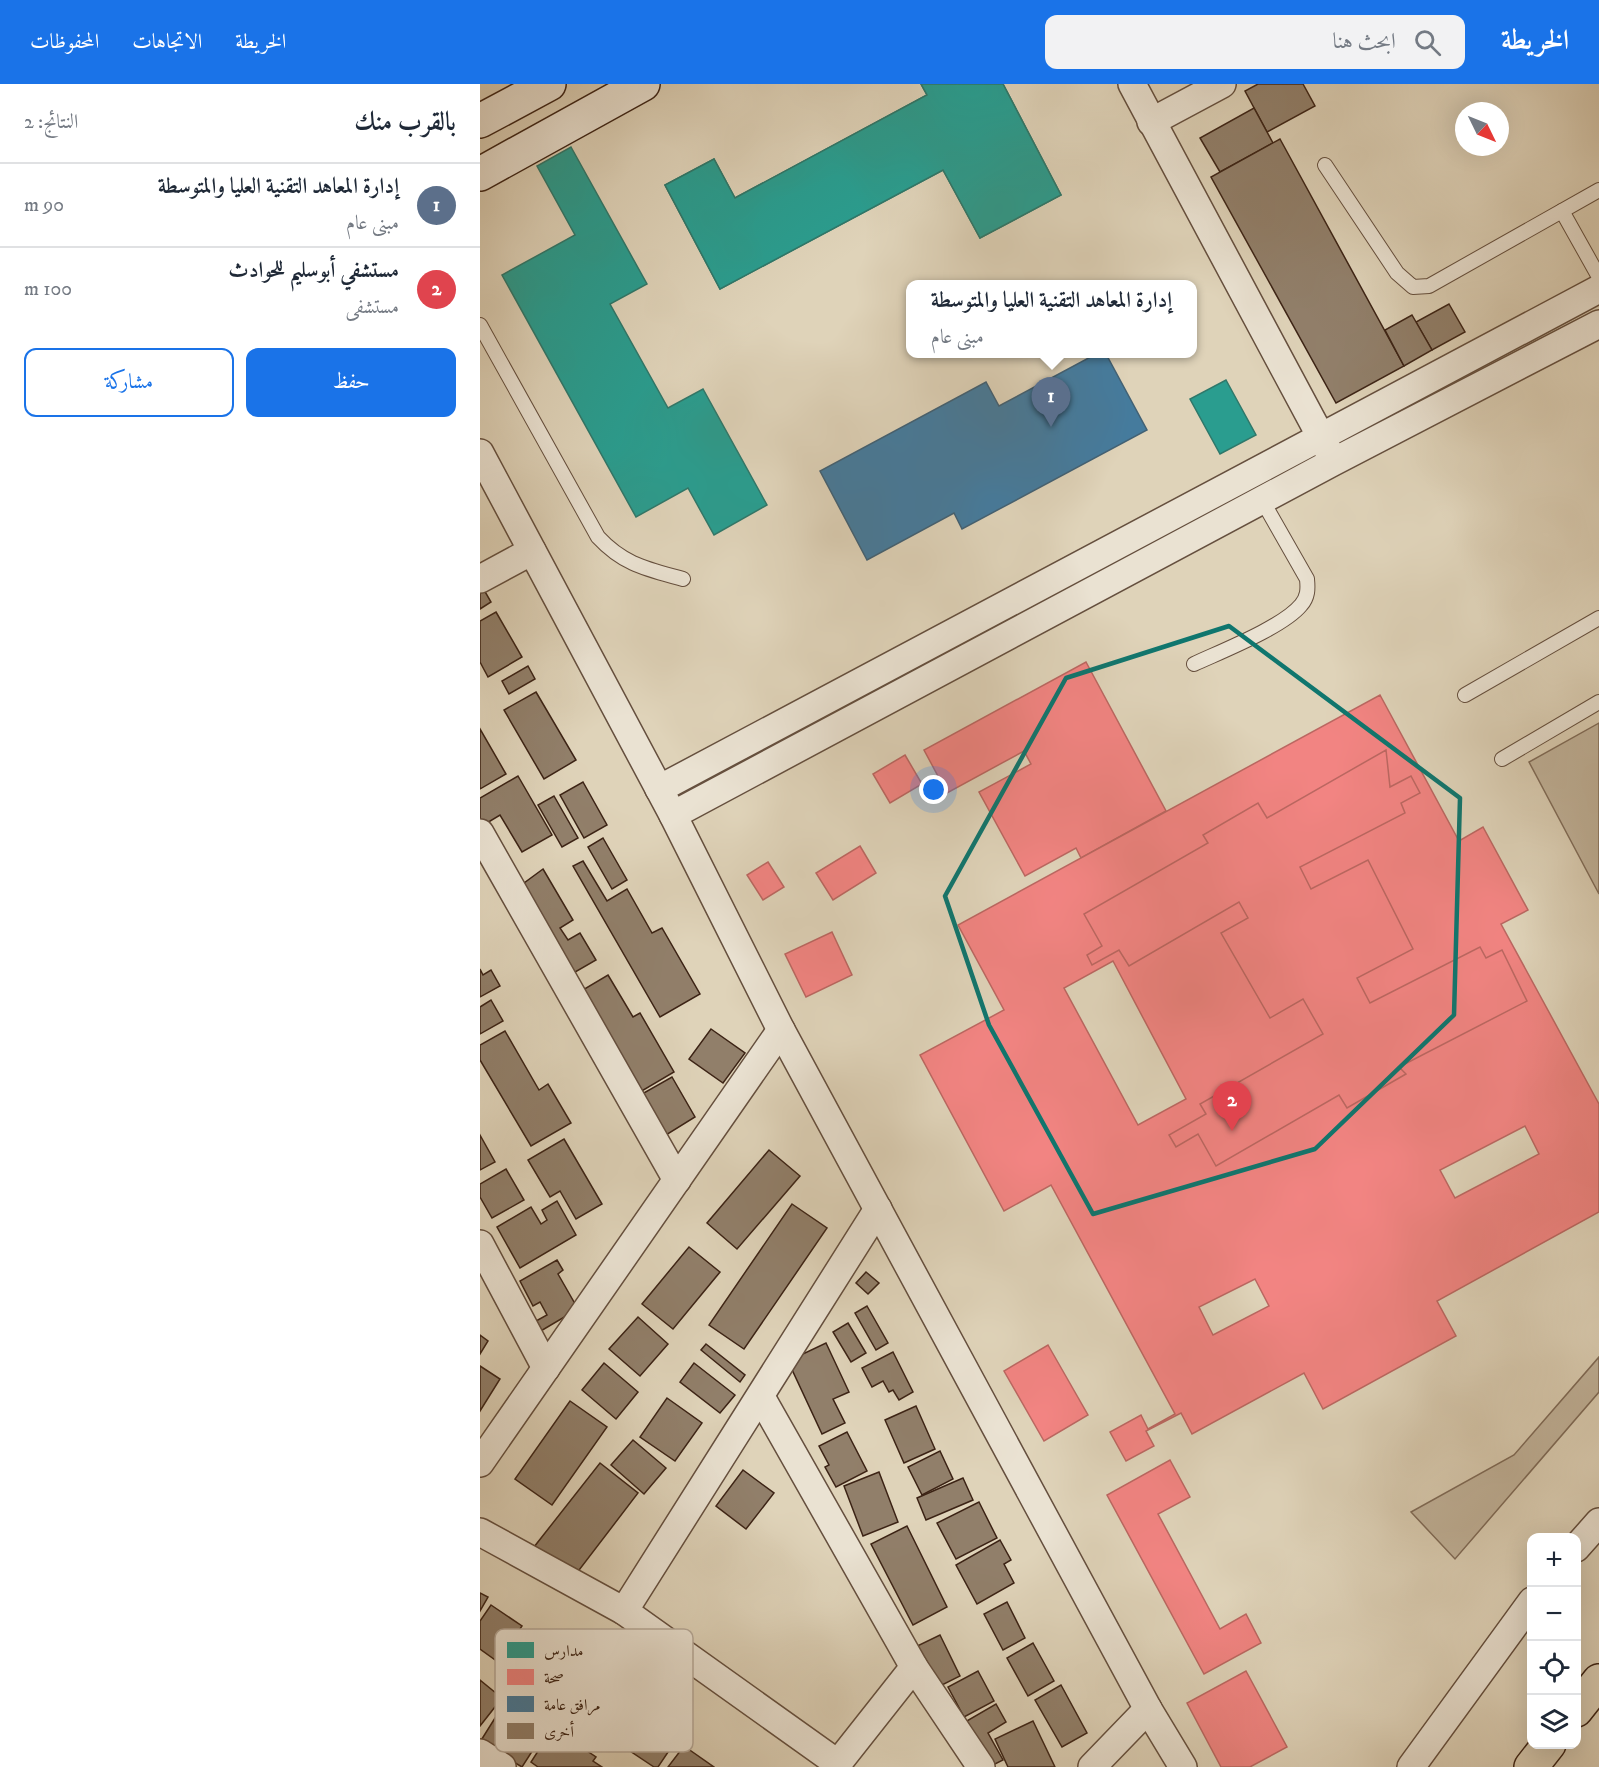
<!DOCTYPE html>
<html lang="ar">
<head>
<meta charset="utf-8">
<style>
  :root { --surface:#fff; --page:#f2f2f3; --text:#1f2937; --muted:#747a83; --line:#e0e1e3; --accent:#1a73e8 }
  body { margin:0; font-family:"IM FELL DW Pica",Amiri,serif; background:var(--page); color:var(--text); direction:rtl }
  .controls { position:absolute; right:18px; bottom:18px; display:grid; overflow:hidden; border-radius:12px; box-shadow:0 6px 24px #0002 }
  .controls button { width:54px; height:54px; display:grid; place-items:center; padding:0; border:0; border-bottom:2px solid var(--line); background:var(--surface); color:var(--text); font:30px sans-serif }
  .compass { position:absolute; left:975px; top:18px; width:54px; height:54px; border-radius:50%; background:var(--surface); box-shadow:0 6px 24px #0002; rotate:133deg }
  .you { position:absolute; left:454px; top:706px; width:21px; height:21px; margin:-15px; border:4px solid #fff; border-radius:50%; background:#1a73e8; box-shadow:0 0 0 9px #1a73e833 }
  .badge { display:grid; place-items:center; width:39px; height:39px; border-radius:50%; background:var(--accent); color:#fff; font-size:20px; font-weight:700 }
  .pin { position:absolute; translate:-50% -50px; filter:drop-shadow(0 2px 3px #0008) }
  .pin::after { content:''; position:absolute; top:32px; width:21px; height:18px; background:inherit; clip-path:polygon(0 0,100% 0,50% 100%) }
  .popup { position:absolute; left:426px; top:196px; width:291px; height:78px; box-sizing:border-box; display:grid; place-content:center; border-radius:12px; background:var(--surface); filter:drop-shadow(0 2px 4px #0005); font-size:20px; white-space:nowrap; color:var(--muted) }
  .popup b { font-size:22px; color:var(--text) }
  .popup::after { content:''; position:absolute; left:50%; top:100%; margin-left:-12px; border:12px solid transparent; border-top-color:var(--surface) }
  .list { margin:0; padding:0; list-style:none }
  h2 { display:flex; justify-content:space-between; align-items:center; height:78px; margin:0; padding:0 24px; font-size:26px }
  h2 small { font-size:20px; font-weight:400; color:var(--muted) }
  .list li { display:grid; grid-template-columns:39px 1fr auto; gap:18px; align-items:center; box-sizing:border-box; height:84px; padding:0 24px; border-top:2px solid var(--line) }
  .list b { display:block; font-size:22px; white-space:nowrap }
  .list p { margin:0; font-size:20px; white-space:nowrap; color:var(--muted) }
  .list em { font-size:20px; font-style:normal; color:var(--muted) }
  .actions { display:flex; gap:12px; padding:18px 24px }
  .actions a { flex:1; padding:14px 0; border:2px solid var(--accent); border-radius:12px; text-align:center; font-size:21px; color:var(--accent) }
  .actions .main { background:var(--accent); color:#fff }
  .icon { flex:none; width:33px; height:33px; fill:none; stroke:currentColor; stroke-width:2; stroke-linecap:round; stroke-linejoin:round }
  .map { position:relative; flex:none; width:1119px; height:1683px; overflow:hidden; direction:ltr }
  header { display:flex; align-items:center; gap:36px; box-sizing:border-box; height:84px; padding:0 30px; background:var(--accent); color:#fff }
  header strong { font-size:28px }
  nav { display:flex; gap:33px; margin-inline-start:auto; font-size:21px }
  .search { width:420px; height:54px; background:var(--page); display:flex; align-items:center; gap:15px; box-sizing:border-box; padding:0 21px; border-radius:12px; color:var(--muted); font-size:22px }
  main { display:flex }
  aside { flex:1; background:var(--surface) }
  .map>svg:first-child { display:block }
  .green { fill:#c3b59d; stroke:#806c59; stroke-width:1.5 }
  .schools { fill:#2a9d8f; stroke:#2f786a; stroke-width:1.5 }
  .health { fill:#f28482; stroke:#bb6761; stroke-width:1.5; fill-rule:evenodd }
  .public { fill:#457b9d; stroke:#426174; stroke-width:1.5 }
  .building { fill:#917f6a; stroke:#3c2315; stroke-width:1.5 }
  .lines { fill:none; stroke-linecap:round; stroke-linejoin:round }
  .lane-casing { stroke:#654f3e; stroke-width:16 }
  .street-casing { stroke:#654f3e; stroke-width:30 }
  .secondary-casing { stroke:#3c2315; stroke-width:36 }
  .highway-casing { stroke:#3c2315; stroke-width:36 }
  .lane { stroke:#eae2d2; stroke-width:14 }
  .street { stroke:#eae2d2; stroke-width:27 }
  .secondary { stroke:#eae2d2; stroke-width:33 }
  .highway { stroke:#dfd3b9; stroke-width:33 }
  .marked { fill:none; stroke:#0f766e; stroke-width:4.5; stroke-linejoin:round }
  .key { fill:#eae2d2; stroke:#b6a999; stroke-width:1.5 }
  .key-label { font-size:16px; fill:#3c2315 }
</style>
</head>
<body>
<header>
<strong>الخريطة</strong>
<div class="search"><svg class="icon" aria-label="search" viewBox="0 0 24 24"><circle cx="10" cy="10" r="6"/><path d="M15 15l6 6"/></svg>ابحث هنا</div>
<nav><a>الخريطة</a><a>الاتجاهات</a><a>المحفوظات</a></nav>
</header>
<main>
<div class="map">
<svg width="1119" height="1683" viewBox="0 0 1119 1683">
  <rect width="100%" height="100%" fill="#dfd3b9"/>
  <filter id="stains"><feTurbulence type="fractalNoise" baseFrequency=".00333" numOctaves="4"/><feColorMatrix values="0 0 0 0 .2 0 0 0 0 .09 0 0 0 0 .02 0 0 0 .5 -.17"/></filter>
  <radialGradient id="worn" r=".72"><stop offset=".6" stop-color="#630" stop-opacity="0"/><stop offset="1" stop-color="#630" stop-opacity=".3"/></radialGradient>
  <g class="green">
    <path d="M1119,639V810L1049,678Z"/>
    <path d="M1119,1273V1308L975,1475L931,1428L1034,1371Z"/>
  </g>
  <g class="schools">
    <path d="M441,0H523L581,111L500,154L463,86L240,205L185,101L234,75L255,114L447,11Z"/>
    <path d="M441,0H523L581,111L500,154L463,86L240,205L185,101L234,75L255,114L447,11Z"/>
    <path d="M91,63L167,200L130,220L188,324L223,305L287,421L234,451L208,404L156,433L22,191L95,151L57,82Z"/>
    <path d="M746,296L776,351L740,370L710,315Z"/>
  </g>
  <g class="health">
    <path d="M606,578L686,727L601,774L596,764L545,792L499,708L551,680L544,667L467,709L444,666Z"/>
    <path d="M900,611L979,757L1003,743L1048,826L1021,840L1119,1020V1128L957,1217L976,1252L843,1325L824,1289L712,1350L701,1329L666,1347L674,1362L646,1377L630,1348L661,1331L668,1345L695,1330L571,1101L524,1127L440,971L524,926L478,841ZM633,877L706,1015L658,1041L584,904ZM1045,1042L1059,1070L975,1114L960,1086ZM775,1195L789,1222L733,1251L719,1223Z"/>
    <path d="M906,666L910,703L931,692L940,709L921,719L925,729L820,783L831,805L888,776L933,865L877,894L890,919L1000,863L1006,874L1022,866L1047,917L919,983L926,990L867,1024L859,1011L736,1082L718,1050L696,1063L689,1051L726,1030L720,1020L843,950L823,915L790,934L741,849L768,834L759,818L649,882L639,866L612,881L607,871L622,862L604,830L728,759L723,751L778,719L787,734Z"/>
    <path d="M425,671L442,700L410,719L393,690Z"/>
    <path d="M380,762L396,789L353,816L336,789Z"/>
    <path d="M288,778L304,803L283,816L267,791Z"/>
    <path d="M352,848L372,891L326,913L305,870Z"/>
    <path d="M568,1261L608,1331L564,1357L524,1287Z"/>
    <path d="M690,1376L710,1413L678,1430L740,1545L766,1530L781,1559L724,1590L627,1411Z"/>
    <path d="M766,1587L807,1663L770,1683H741L707,1619Z"/>
  </g>
  <path class="public" d="M616,270H626L667,346L482,445L474,429L387,476L340,387L506,298L519,322Z"/>
  <g class="building">
    <path d="M778,0H823L835,22L787,48L765,7Z"/>
    <path d="M774,24L793,59L740,88L720,54Z"/>
    <path d="M800,55L924,282L856,319L731,93Z"/>
    <path d="M969,220L985,248L952,266L936,238Z"/>
    <path d="M932,231L952,266L924,282L905,246Z"/>
    <path d="M0,499L11,518L0,525Z"/>
    <path d="M16,528L42,573L8,593L0,578V537Z"/>
    <path d="M48,582L55,595L29,610L22,597Z"/>
    <path d="M56,608L96,676L64,695L24,626Z"/>
    <path d="M0,645L26,690L0,705Z"/>
    <path d="M38,692L72,751L42,768L20,731L2,742L0,739V714Z"/>
    <path d="M103,698L127,741L104,754L80,711Z"/>
    <path d="M74,712L98,754L82,763L58,721Z"/>
    <path d="M123,754L147,796L132,805L108,763Z"/>
    <path d="M103,777L127,817L147,805L172,849L182,844L220,910L180,933L93,782Z"/>
    <path d="M63,785L93,836L80,844L88,856L100,849L116,876L90,891L36,805Z"/>
    <path d="M0,885L3,891L11,886L20,902L0,913Z"/>
    <path d="M128,891L153,933L160,929L194,988L155,1011L96,910Z"/>
    <path d="M11,916L23,937L0,950V923Z"/>
    <path d="M231,945L265,969L243,999L209,975Z"/>
    <path d="M25,947L59,1006L68,1000L91,1039L51,1062L0,976V961Z"/>
    <path d="M192,993L215,1033L186,1051L162,1010Z"/>
    <path d="M0,1051L15,1078L0,1086Z"/>
    <path d="M84,1055L122,1120L96,1135L80,1107L70,1113L48,1076Z"/>
    <path d="M289,1066L320,1092L257,1165L227,1139Z"/>
    <path d="M26,1085L44,1116L12,1134L0,1113V1100Z"/>
    <path d="M77,1117L96,1151L40,1184L17,1143L51,1123L61,1140L67,1136L62,1126Z"/>
    <path d="M312,1120L347,1144L264,1265L229,1241Z"/>
    <path d="M209,1163L240,1188L193,1245L162,1220Z"/>
    <path d="M77,1176L83,1186L78,1190L98,1225L54,1251L56,1237L67,1231L60,1218L53,1222L40,1197Z"/>
    <path d="M386,1188L399,1199L388,1210L376,1199Z"/>
    <path d="M387,1222L408,1259L396,1266L375,1229Z"/>
    <path d="M158,1233L188,1260L160,1292L129,1265Z"/>
    <path d="M368,1239L386,1269L371,1278L353,1248Z"/>
    <path d="M0,1251L8,1257L0,1270Z"/>
    <path d="M346,1259L369,1308L353,1315L365,1339L342,1350L308,1277Z"/>
    <path d="M226,1260L265,1291L260,1298L221,1266Z"/>
    <path d="M413,1268L433,1308L419,1316L413,1306L409,1308L403,1297L392,1303L382,1284Z"/>
    <path d="M124,1279L158,1308L136,1335L102,1306Z"/>
    <path d="M214,1279L255,1311L240,1329L200,1298Z"/>
    <path d="M0,1282L20,1295L0,1327Z"/>
    <path d="M187,1314L222,1339L195,1377L160,1353Z"/>
    <path d="M90,1317L127,1343L72,1421L35,1395Z"/>
    <path d="M436,1322L455,1365L424,1379L405,1336Z"/>
    <path d="M367,1348L387,1387L356,1403L345,1383L349,1381L339,1362Z"/>
    <path d="M153,1356L186,1384L164,1410L131,1381Z"/>
    <path d="M460,1367L473,1395L442,1411L428,1383Z"/>
    <path d="M120,1379L158,1409L93,1494L54,1463Z"/>
    <path d="M263,1386L294,1409L266,1445L236,1422Z"/>
    <path d="M399,1388L418,1438L383,1452L364,1402Z"/>
    <path d="M483,1394L493,1416L446,1436L437,1414Z"/>
    <path d="M499,1418L517,1454L476,1475L457,1439Z"/>
    <path d="M427,1442L467,1523L433,1541L391,1460Z"/>
    <path d="M520,1456L531,1476L524,1480L534,1499L497,1520L476,1481Z"/>
    <path d="M0,1509L8,1513L0,1527Z"/>
    <path d="M527,1518L545,1554L523,1566L504,1530Z"/>
    <path d="M11,1521L42,1542L18,1578L0,1565V1537Z"/>
    <path d="M49,1547L99,1585L79,1610L56,1593L42,1611L27,1601L41,1582L30,1573Z"/>
    <path d="M460,1551L480,1592L452,1606L431,1565Z"/>
    <path d="M553,1559L574,1597L548,1612L527,1574Z"/>
    <path d="M111,1576L141,1597L139,1601L154,1611L126,1653L79,1623Z"/>
    <path d="M498,1587L514,1617L484,1633L468,1603Z"/>
    <path d="M0,1596L22,1614L0,1642Z"/>
    <path d="M581,1601L607,1649L582,1663L555,1616Z"/>
    <path d="M160,1612L205,1643L178,1683H174L132,1655Z"/>
    <path d="M516,1620L526,1638L508,1649L523,1676L509,1683L485,1638Z"/>
    <path d="M20,1626L62,1652L42,1683L0,1658Z"/>
    <path d="M553,1637L575,1683H528L515,1655Z"/>
    <path d="M69,1650L95,1666L98,1661L116,1673L113,1677L122,1683H58L51,1678Z"/>
    <path d="M204,1662L234,1683H188Z"/>
  </g>
  <g class="lines">
    <g class="lane-casing">
      <g id="lane">
        <path d="M845,81L917,189L933,203L949,202L1119,106"/>
        <path d="M1082,127L1119,193"/>
        <path d="M0,241L118,453C144,481 167,485 203,495"/>
        <path d="M714,580C742,567 803,543 821,521C828,513 828,505 827,495L782,416"/>
        <path d="M985,611L1119,534"/>
        <path d="M1022,675L1119,618"/>
      </g>
    </g>
    <g class="street-casing">
      <g id="street">
        <path d="M652,0L849,368"/>
        <path d="M671,38L742,0"/>
        <path d="M0,369L193,731L301,946L668,1625L703,1683"/>
        <path d="M0,495L52,467"/>
        <path d="M179,705L1119,205"/>
        <path d="M193,731L853,378L1119,240"/>
        <path d="M0,749L197,1096"/>
        <path d="M0,1160L66,1284"/>
        <path d="M281,1313L434,1583L501,1683"/>
        <path d="M0,1379L301,946"/>
        <path d="M0,1448L144,1527L357,1679"/>
        <path d="M1096,1464L1119,1438"/>
        <path d="M144,1527L398,1125"/>
        <path d="M0,1669L22,1683"/>
        <path d="M355,1683L434,1583"/>
        <path d="M612,1683L668,1625"/>
        <path d="M931,1683L1052,1517"/>
      </g>
    </g>
    <g class="secondary-casing">
      <g id="secondary">
        <path d="M0,37L69,0"/>
        <path d="M0,90L163,0"/>
      </g>
    </g>
    <g class="highway-casing">
      <g id="highway">
        <path d="M1096,1626L1119,1597"/>
        <path d="M1051,1683L1069,1660"/>
      </g>
    </g>
    <use href="#lane" class="lane"/>
    <use href="#street" class="street"/>
    <use href="#secondary" class="secondary"/>
    <use href="#highway" class="highway"/>
  </g>
  <path class="marked" d="M749,542L980,714L974,931L835,1065L613,1130L509,941L465,812L586,594Z"/>
  <rect x="15" y="1545" width="198" height="123" rx="9" class="key"/>
  <rect x="27" y="1558" width="27" height="16" fill="#2a9d8f"/>
  <rect x="27" y="1585" width="27" height="16" fill="#f28482"/>
  <rect x="27" y="1612" width="27" height="16" fill="#457b9d"/>
  <rect x="27" y="1639" width="27" height="16" fill="#917f6a"/>
  <g class="key-label">
    <text x="64" y="1572">مدارس</text>
    <text x="64" y="1599">صحة</text>
    <text x="64" y="1626">مرافق عامة</text>
    <text x="64" y="1653">أخرى</text>
  </g>
  <rect width="100%" height="100%" filter="url(#stains)"/>
  <rect width="100%" height="100%" fill="url(#worn)"/>
</svg>
<div class="controls">
<button>+</button>
<button>−</button>
<button><svg class="icon" aria-label="locate" viewBox="0 0 24 24"><circle cx="12" cy="12" r="6"/><path d="M12 2v4M12 18v4M2 12h4M18 12h4"/></svg></button>
<button><svg class="icon" aria-label="layers" viewBox="0 0 24 24"><path d="M12 4l9 5-9 5-9-5zM3 14l9 5 9-5"/></svg></button>
</div>
<svg class="compass" viewBox="-18 -18 36 36"><path d="M0-13l5 13h-10z" fill="#e53935"/><path d="M0 13l5-13h-10z" fill="#747a83"/></svg>
<div class="you"></div>
<div class="pin badge" style="left:571px;top:343px;background:#5c6f8a">1</div>
<div class="popup"><b>إدارة المعاهد التقنية العليا والمتوسطة</b>مبنى عام</div>
<div class="pin badge" style="left:752px;top:1047px;background:#e0444e">2</div>
</div>
<aside>
<h2>بالقرب منك<small>النتائج: 2</small></h2>
<ul class="list">
<li><span class="badge" style="background:#5c6f8a">1</span><div><b>إدارة المعاهد التقنية العليا والمتوسطة</b><p>مبنى عام</p></div><em>90 m</em></li>
<li><span class="badge" style="background:#e0444e">2</span><div><b>مستشفي أبوسليم للحوادث</b><p>مستشفى</p></div><em>100 m</em></li>
</ul>
<div class="actions"><a class="main">حفظ</a><a>مشاركة</a></div>
</aside>
</main>
</body>
</html>
